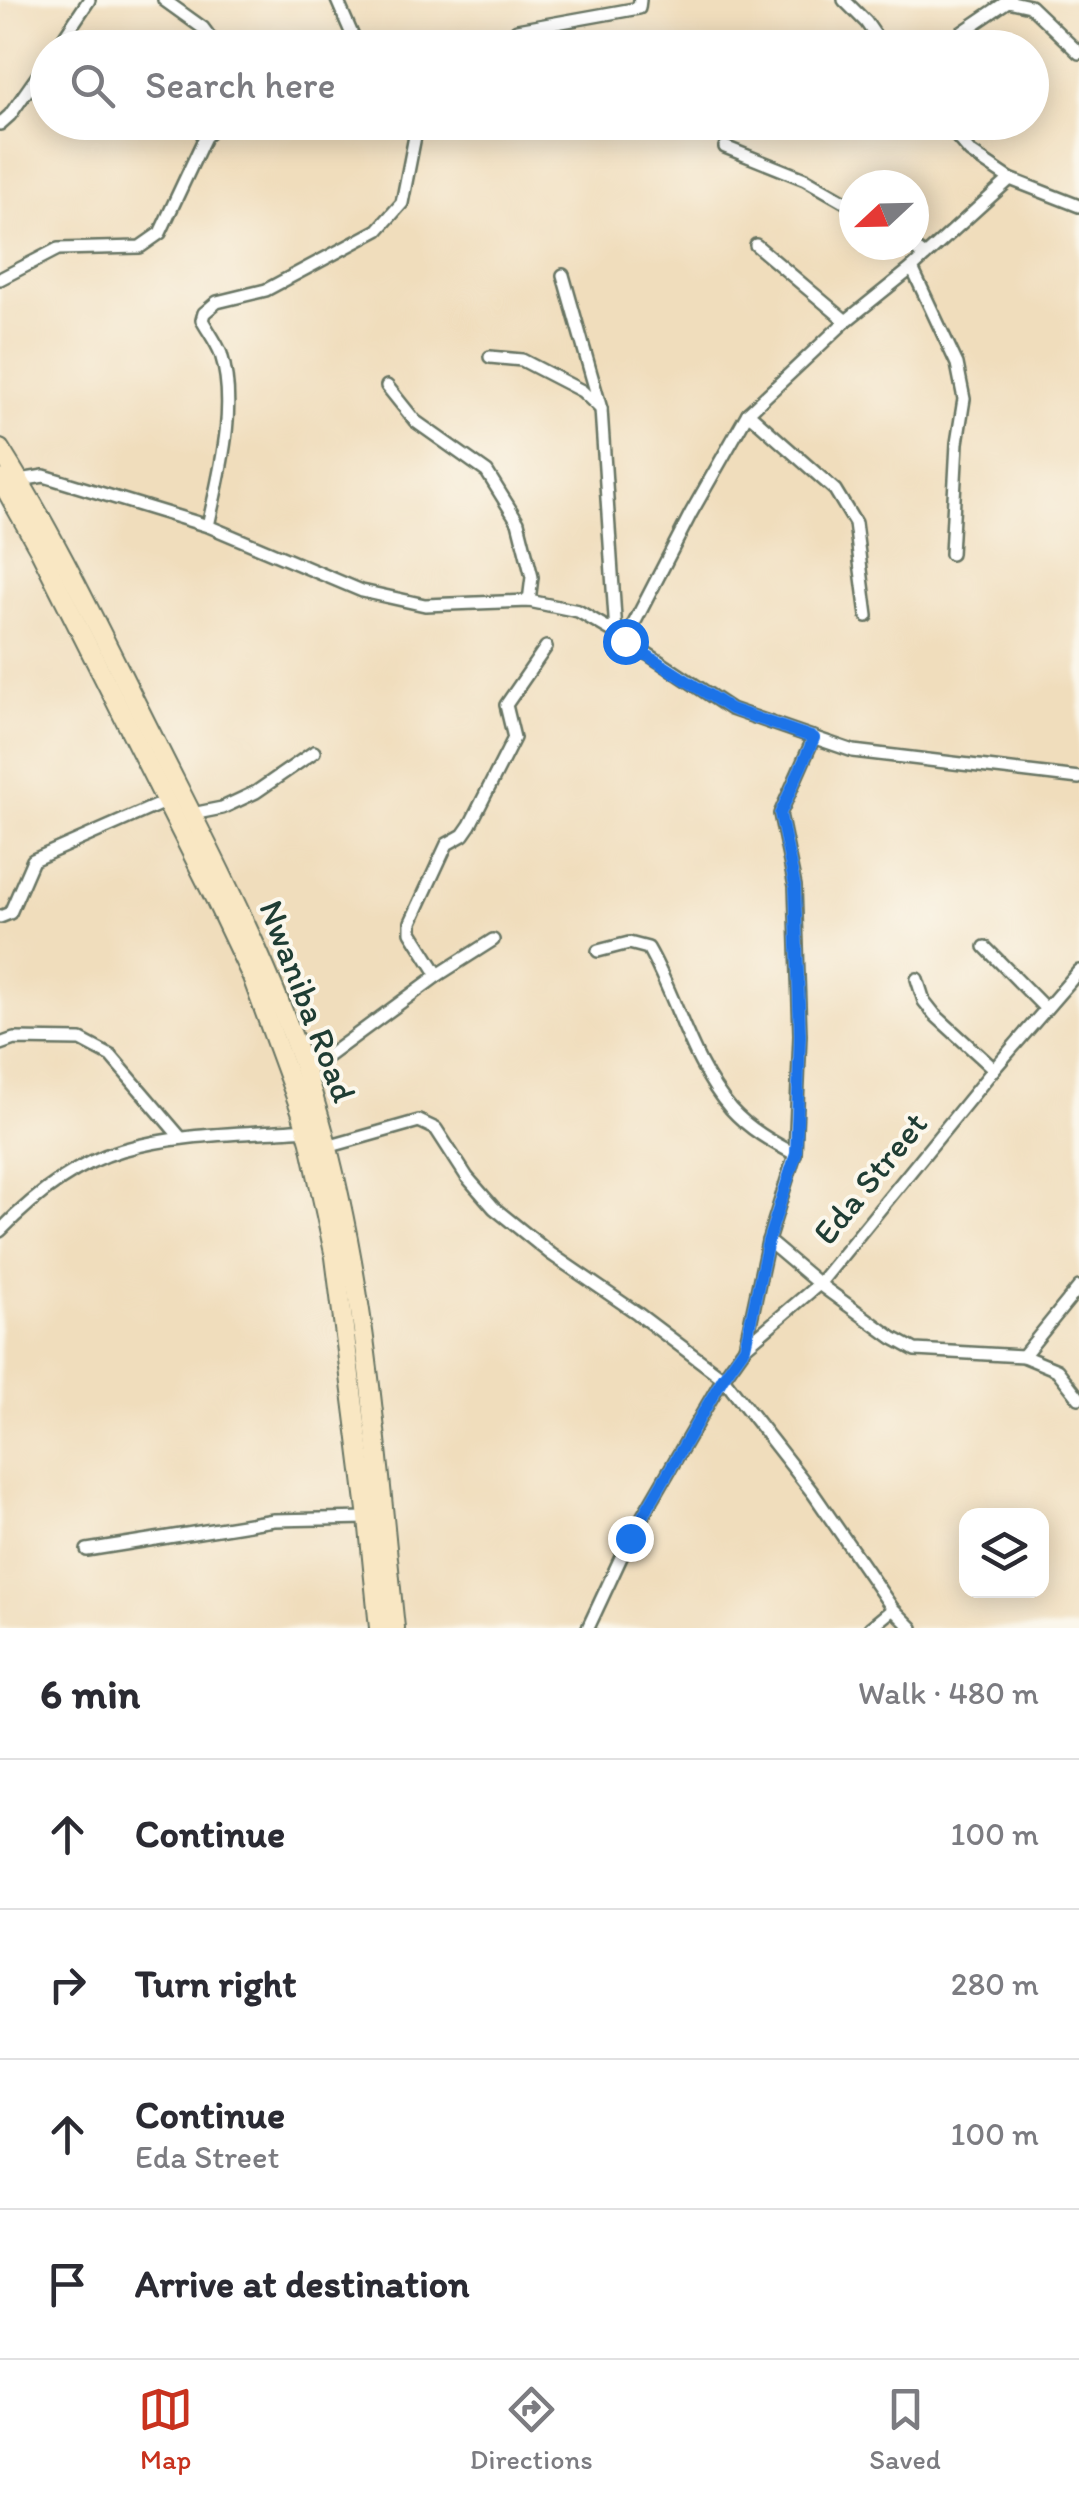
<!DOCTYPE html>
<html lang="en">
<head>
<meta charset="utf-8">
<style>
  :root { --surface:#fff; --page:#f2f2f3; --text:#2b2b33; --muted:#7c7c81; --line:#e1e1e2; --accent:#c8321e }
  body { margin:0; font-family:Itim,sans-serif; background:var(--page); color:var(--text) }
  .controls { position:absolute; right:30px; bottom:30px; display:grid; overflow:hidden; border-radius:20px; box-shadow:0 5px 25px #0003 }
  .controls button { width:90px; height:90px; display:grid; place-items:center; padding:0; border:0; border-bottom:2px solid var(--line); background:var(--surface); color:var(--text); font:50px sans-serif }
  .compass { position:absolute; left:839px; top:170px; width:90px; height:90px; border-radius:50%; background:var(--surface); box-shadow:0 5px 25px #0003; rotate:248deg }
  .stop { position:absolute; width:30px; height:30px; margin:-22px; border:8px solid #1a73e8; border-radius:50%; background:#fff }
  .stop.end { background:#1a73e8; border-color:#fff; box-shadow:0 2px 10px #0008 }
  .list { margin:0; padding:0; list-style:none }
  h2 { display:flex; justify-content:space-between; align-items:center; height:130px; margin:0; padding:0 40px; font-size:42px }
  h2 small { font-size:32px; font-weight:400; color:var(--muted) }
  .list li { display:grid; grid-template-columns:65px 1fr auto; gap:30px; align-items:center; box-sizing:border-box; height:150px; padding:0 40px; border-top:2px solid var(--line) }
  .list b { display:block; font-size:38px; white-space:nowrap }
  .list p { margin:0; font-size:32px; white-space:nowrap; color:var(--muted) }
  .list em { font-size:32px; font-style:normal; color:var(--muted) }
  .icon { flex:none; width:55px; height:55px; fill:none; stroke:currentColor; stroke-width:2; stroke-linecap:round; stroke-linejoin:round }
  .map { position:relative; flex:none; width:1079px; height:1628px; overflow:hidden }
  .search { position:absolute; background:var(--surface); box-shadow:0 5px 25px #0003; left:30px; right:30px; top:30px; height:110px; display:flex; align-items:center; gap:25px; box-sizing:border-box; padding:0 35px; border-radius:55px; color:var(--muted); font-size:38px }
  .sheet { height:730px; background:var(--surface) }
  nav { display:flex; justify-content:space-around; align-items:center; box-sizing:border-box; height:140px; border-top:2px solid var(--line); background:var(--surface); font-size:28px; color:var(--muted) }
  nav a { display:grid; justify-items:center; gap:5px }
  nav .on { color:var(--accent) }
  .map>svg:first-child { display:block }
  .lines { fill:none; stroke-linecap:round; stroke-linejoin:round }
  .minor-casing { stroke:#687564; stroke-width:16 }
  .secondary-casing { stroke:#687564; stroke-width:22 }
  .minor { stroke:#fff; stroke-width:11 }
  .secondary { stroke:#f9e7c3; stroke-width:18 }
  .route { stroke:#1a73e8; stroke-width:12 }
  .labels { text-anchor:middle; stroke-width:8; stroke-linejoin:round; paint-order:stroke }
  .street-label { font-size:35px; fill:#1f3d34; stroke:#fbf7ec }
</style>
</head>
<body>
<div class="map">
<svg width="1079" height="1628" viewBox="0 0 1079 1628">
  <rect width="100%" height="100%" fill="#fbf7ec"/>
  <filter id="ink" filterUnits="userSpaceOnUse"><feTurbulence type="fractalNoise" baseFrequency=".01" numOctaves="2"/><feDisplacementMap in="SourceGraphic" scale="20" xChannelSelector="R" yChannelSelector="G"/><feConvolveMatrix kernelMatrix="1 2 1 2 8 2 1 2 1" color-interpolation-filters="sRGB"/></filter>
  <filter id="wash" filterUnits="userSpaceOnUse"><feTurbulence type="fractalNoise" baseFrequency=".0048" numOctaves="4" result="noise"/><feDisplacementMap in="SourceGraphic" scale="40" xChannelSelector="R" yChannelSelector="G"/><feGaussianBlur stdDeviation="2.25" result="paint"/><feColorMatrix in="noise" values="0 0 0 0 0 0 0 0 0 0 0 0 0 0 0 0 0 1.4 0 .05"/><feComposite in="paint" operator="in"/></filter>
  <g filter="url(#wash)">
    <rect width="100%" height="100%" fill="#f0ddbc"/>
  </g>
  <g filter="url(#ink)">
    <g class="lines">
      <g class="minor-casing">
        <g id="minor">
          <path d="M164,0L203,28L218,48"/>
          <path d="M337,0L354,39L361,48"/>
          <path d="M844,0L866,22L884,48"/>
          <path d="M57,48L89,0"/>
          <path d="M341,48L354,39"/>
          <path d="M499,48L517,30L639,8L640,0"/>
          <path d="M939,48L1008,1L1030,6L1079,53"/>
          <path d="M944,122L970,152L1010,179L1079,206"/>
          <path d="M0,124L10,115L48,61"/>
          <path d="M725,147L805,179L854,207"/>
          <path d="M756,245L846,321"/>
          <path d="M910,245L925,256"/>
          <path d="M912,268L957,364L964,399L957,443L951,554"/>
          <path d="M563,275L601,409L616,633"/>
          <path d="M0,279L58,249L140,247L160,233L205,137L221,122"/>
          <path d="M490,357L522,360L582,391L601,409"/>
          <path d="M387,386L415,421L487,472L518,522L532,577L529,601"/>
          <path d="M748,413L835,490L855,523L867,616"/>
          <path d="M20,480L44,476L208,526L362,591L425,605L529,601L578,611L616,633L731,709L853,751L1079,778"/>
          <path d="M208,526C219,475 238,407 221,354C217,343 208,331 202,320L204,313L217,302L266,290L378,230L402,203L417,126L416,122"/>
          <path d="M625,641L691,513L748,413L846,321L912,268L1010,179"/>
          <path d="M192,814L222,808L256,792L314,752"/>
          <path d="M0,917L10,913L33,860L167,801"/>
          <path d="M985,947L1045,1008"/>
          <path d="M598,951L629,943L648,948C678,1000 691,1063 731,1109C749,1129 772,1142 795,1154"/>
          <path d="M438,975L411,932V922L447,844L463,835L470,825L514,738L506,705L546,647"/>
          <path d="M917,979L924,1001L935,1015L994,1069"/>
          <path d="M0,1044L14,1039L81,1040L111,1056L181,1138"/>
          <path d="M305,1073L438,975L493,940"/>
          <path d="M327,1147L419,1121L436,1129L467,1177L494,1208L551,1254L637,1313L723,1378L813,1493L893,1609L912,1628"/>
          <path d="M0,1231C34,1196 74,1164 122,1150C181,1133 245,1134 306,1129"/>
          <path d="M768,1241L819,1284L893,1338L915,1350L1023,1356L1057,1370L1079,1398"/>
          <path d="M745,1347L768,1241L795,1154L800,1035L795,886L780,814L814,737"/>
          <path d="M1023,1356L1079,1287"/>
          <path d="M87,1550L274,1520L368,1518"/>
          <path d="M588,1628L630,1538L723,1378L745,1347L819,1284L994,1069L1079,971"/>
          <path d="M870,1628L893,1609"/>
        </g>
      </g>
      <g class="secondary-casing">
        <g id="secondary">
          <path d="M0,449C58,541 104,640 153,737C215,861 282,985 320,1119C367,1284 377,1458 395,1628"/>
          <path d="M0,479L39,549L215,899L252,977L301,1111L310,1142L335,1257L368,1518L379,1628"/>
        </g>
      </g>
      <use href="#minor" class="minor"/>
      <use href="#secondary" class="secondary"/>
    </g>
  </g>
  <g class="lines" filter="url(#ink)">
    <path class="route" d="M625,641L731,709L814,738L780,814L795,886L800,1035L796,1154L768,1241L745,1347L723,1378L630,1538"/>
  </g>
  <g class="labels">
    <g class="street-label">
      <text transform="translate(308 1001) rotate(69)" y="12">Nwaniba Road</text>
      <text transform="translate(870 1178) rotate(-51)" y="12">Eda Street</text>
    </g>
  </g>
</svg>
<div class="controls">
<button><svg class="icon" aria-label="layers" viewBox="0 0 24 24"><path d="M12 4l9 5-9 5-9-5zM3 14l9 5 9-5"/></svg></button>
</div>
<svg class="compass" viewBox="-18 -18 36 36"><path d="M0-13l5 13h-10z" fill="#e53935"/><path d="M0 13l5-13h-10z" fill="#7c7c81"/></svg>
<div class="stop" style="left:625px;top:641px"></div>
<div class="stop end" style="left:630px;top:1538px"></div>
<div class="search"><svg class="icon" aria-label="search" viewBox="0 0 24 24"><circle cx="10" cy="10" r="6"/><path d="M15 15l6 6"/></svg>Search here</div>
</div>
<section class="sheet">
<h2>6 min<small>Walk · 480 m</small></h2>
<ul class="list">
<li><svg class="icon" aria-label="ahead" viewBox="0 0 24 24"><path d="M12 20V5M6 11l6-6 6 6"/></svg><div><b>Continue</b></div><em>100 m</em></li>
<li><svg class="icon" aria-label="right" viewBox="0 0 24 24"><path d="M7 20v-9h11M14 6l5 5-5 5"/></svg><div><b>Turn right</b></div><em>280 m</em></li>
<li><svg class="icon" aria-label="ahead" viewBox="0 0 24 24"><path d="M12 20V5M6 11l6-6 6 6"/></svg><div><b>Continue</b><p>Eda Street</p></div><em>100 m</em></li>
<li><svg class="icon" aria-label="arrive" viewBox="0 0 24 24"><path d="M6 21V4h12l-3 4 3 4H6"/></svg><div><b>Arrive at destination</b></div></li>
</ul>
</section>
<nav>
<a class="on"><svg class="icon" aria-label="map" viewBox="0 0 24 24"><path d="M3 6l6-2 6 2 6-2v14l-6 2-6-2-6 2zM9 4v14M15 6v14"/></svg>Map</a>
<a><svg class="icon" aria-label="directions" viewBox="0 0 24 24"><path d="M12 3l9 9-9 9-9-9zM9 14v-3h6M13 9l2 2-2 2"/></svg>Directions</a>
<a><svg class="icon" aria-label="saved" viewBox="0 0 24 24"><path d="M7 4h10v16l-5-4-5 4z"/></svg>Saved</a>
</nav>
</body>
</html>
